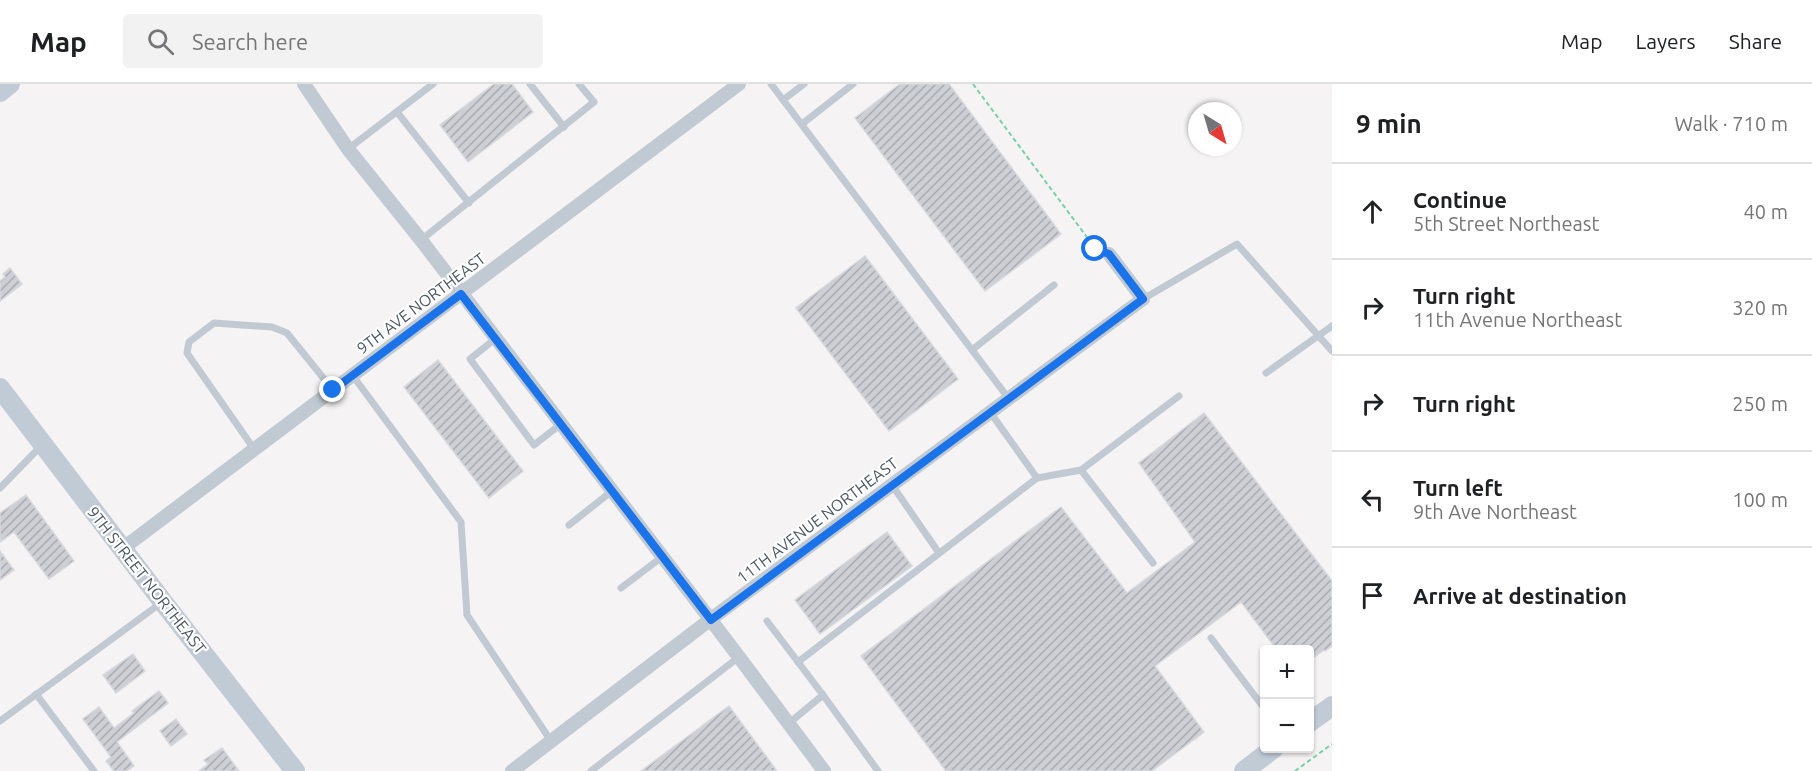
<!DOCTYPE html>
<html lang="en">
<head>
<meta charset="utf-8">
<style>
  :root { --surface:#fff; --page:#f2f2f2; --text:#202124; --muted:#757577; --line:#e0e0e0 }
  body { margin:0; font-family:Ubuntu,sans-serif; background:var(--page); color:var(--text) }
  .controls { position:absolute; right:18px; bottom:18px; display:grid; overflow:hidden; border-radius:6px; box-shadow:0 2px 4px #0004 }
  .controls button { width:54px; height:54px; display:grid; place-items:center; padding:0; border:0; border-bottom:2px solid var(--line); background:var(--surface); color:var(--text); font:30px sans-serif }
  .compass { position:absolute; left:1188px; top:18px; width:54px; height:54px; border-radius:50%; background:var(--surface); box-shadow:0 2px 4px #0004; rotate:143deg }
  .stop { position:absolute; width:18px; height:18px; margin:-14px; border:4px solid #1a73e8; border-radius:50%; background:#fff }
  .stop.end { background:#1a73e8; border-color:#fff; box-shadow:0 2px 6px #0008 }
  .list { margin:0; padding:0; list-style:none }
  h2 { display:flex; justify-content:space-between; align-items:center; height:78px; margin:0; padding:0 24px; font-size:26px }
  h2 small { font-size:20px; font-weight:400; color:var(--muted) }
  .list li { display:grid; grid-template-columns:39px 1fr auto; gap:18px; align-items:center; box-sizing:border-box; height:96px; padding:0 24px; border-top:2px solid var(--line) }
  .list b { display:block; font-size:22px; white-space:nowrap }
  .list p { margin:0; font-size:20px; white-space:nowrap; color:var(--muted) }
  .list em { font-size:20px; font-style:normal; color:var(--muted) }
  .icon { flex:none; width:33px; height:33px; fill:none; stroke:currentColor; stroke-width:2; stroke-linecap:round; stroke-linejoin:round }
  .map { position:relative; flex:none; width:1332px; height:687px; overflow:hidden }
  header { display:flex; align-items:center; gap:36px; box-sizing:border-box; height:84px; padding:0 30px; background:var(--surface); border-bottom:2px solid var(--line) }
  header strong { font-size:28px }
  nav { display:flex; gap:33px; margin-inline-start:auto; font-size:21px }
  .search { width:420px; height:54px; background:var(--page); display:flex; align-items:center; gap:15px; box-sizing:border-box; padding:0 21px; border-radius:6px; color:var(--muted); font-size:22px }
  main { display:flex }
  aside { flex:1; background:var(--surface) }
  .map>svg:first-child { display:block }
  .building { fill:url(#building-hatch); stroke:#d7d9de; stroke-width:1.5 }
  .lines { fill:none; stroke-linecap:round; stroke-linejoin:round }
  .path { stroke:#7ad0a6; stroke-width:2; stroke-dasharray:4.5 3; stroke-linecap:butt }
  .lane { stroke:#c1cad2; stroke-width:7 }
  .street { stroke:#c1cad2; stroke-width:14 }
  .secondary { stroke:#c1cbd6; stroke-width:20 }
  .route { stroke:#1a73e8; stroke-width:8 }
  .labels { text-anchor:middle; stroke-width:4.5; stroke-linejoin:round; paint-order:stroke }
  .street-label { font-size:16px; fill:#4a5661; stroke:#fff }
</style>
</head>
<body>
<header>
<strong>Map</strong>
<div class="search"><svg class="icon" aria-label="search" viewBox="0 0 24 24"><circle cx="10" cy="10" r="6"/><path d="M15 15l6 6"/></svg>Search here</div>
<nav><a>Map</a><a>Layers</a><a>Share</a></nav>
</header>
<main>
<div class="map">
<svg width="1332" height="687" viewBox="0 0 1332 687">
  <defs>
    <pattern id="building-hatch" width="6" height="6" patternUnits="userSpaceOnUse" patternTransform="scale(1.5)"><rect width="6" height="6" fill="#cdcfd5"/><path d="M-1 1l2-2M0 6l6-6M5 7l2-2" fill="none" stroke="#a8abb0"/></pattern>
  </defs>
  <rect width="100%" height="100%" fill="#f5f3f3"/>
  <g class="building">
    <path d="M494,0H512L533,28L468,78L440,41Z"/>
    <path d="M900,0H949L1061,150L985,207L855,34Z"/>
    <path d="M865,172L958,295L889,347L796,224Z"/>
    <path d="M10,184L22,200L0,217V197L5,193L3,190Z"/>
    <path d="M438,276L523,387L489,414L404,303Z"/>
    <path d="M1204,329L1332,497V562L1325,567L1324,566L1313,574L1310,569V566H1307L1303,561L1297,566H1277L1241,518L1155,582L1204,648L1152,687H946L861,572L1061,423L1127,509L1195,458L1139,379Z"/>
    <path d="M26,411L74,477L49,495L14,448L0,458V429Z"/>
    <path d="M887,448L912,482L820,550L795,516Z"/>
    <path d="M0,467L14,486L0,496Z"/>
    <path d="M133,570L145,587L116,609L103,591Z"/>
    <path d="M159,607L168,619L117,658L134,682L127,687H114L106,677L111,673L83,635L99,623L114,644L134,629L132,627Z"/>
    <path d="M729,622L777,687H641Z"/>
    <path d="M176,635L187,650L171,662L160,647Z"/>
    <path d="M222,664L239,687H199L208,680L204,676Z"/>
  </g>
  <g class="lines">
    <g class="path">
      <path d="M973,0L1095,164L1098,166"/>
      <path d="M1295,687L1332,660"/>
    </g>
    <g class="lane">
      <path d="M530,0L564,43"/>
      <path d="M771,0L1009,315"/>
      <path d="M783,16L804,0"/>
      <path d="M397,28L469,119"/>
      <path d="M802,40L853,0"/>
      <path d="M348,65L433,0"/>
      <path d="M421,156L594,18L579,0"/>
      <path d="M1143,215L1237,160L1332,267"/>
      <path d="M495,255L470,275L534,361L561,340"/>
      <path d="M972,266L1054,201"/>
      <path d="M1266,289L1332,242"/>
      <path d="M353,292L461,438L467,531L551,657"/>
      <path d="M990,328L1037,394"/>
      <path d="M254,365L187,269L189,258L214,239L272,243L287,249L333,306"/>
      <path d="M892,401L939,469"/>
      <path d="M0,404L41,362"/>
      <path d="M569,441L612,407"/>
      <path d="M1153,479L1081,386L1179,312"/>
      <path d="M621,504L662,473"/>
      <path d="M767,537L823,611"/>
      <path d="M1211,554L1264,624"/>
      <path d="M798,578L1037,394L1081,386"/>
      <path d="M36,610L94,687"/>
      <path d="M0,637L161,519"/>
      <path d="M788,640L823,611L878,687"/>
      <path d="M591,687L739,573"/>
    </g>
    <g class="street">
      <path d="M304,0L348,65L421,156L739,573L824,687"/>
      <path d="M122,465L739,0"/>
      <path d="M512,687L711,535L1143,215L1109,170"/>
    </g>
    <g class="secondary">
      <path d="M0,8L10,0"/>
      <path d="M0,304L163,518L295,687"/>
      <path d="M1310,638L1332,622"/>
      <path d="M1244,687L1274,664"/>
    </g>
  </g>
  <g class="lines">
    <path class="route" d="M333,306L461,210L711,536L1143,215L1109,170L1095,165"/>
  </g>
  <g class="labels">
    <g class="street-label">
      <text transform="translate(421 219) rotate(-37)" y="6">9TH AVE NORTHEAST</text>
      <text transform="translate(817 436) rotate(-37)" y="6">11TH AVENUE NORTHEAST</text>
      <text transform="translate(147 496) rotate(52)" y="6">9TH STREET NORTHEAST</text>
    </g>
  </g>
</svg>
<div class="controls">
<button>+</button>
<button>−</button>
</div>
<svg class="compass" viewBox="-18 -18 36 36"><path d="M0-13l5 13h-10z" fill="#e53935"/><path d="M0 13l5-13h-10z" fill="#757577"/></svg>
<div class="stop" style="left:1095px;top:165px"></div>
<div class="stop end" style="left:333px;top:306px"></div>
</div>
<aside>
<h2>9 min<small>Walk · 710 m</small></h2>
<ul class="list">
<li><svg class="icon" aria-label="ahead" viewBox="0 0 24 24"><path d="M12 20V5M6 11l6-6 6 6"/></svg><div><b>Continue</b><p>5th Street Northeast</p></div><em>40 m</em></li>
<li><svg class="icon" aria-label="right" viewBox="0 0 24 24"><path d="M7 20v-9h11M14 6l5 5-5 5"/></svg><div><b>Turn right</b><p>11th Avenue Northeast</p></div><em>320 m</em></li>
<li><svg class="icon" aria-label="right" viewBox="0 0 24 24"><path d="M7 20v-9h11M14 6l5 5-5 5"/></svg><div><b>Turn right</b></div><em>250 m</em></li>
<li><svg class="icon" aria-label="left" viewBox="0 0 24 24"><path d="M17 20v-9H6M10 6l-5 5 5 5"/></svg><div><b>Turn left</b><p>9th Ave Northeast</p></div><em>100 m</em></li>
<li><svg class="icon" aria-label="arrive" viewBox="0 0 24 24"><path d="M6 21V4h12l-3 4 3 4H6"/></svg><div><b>Arrive at destination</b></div></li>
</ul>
</aside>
</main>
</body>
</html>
